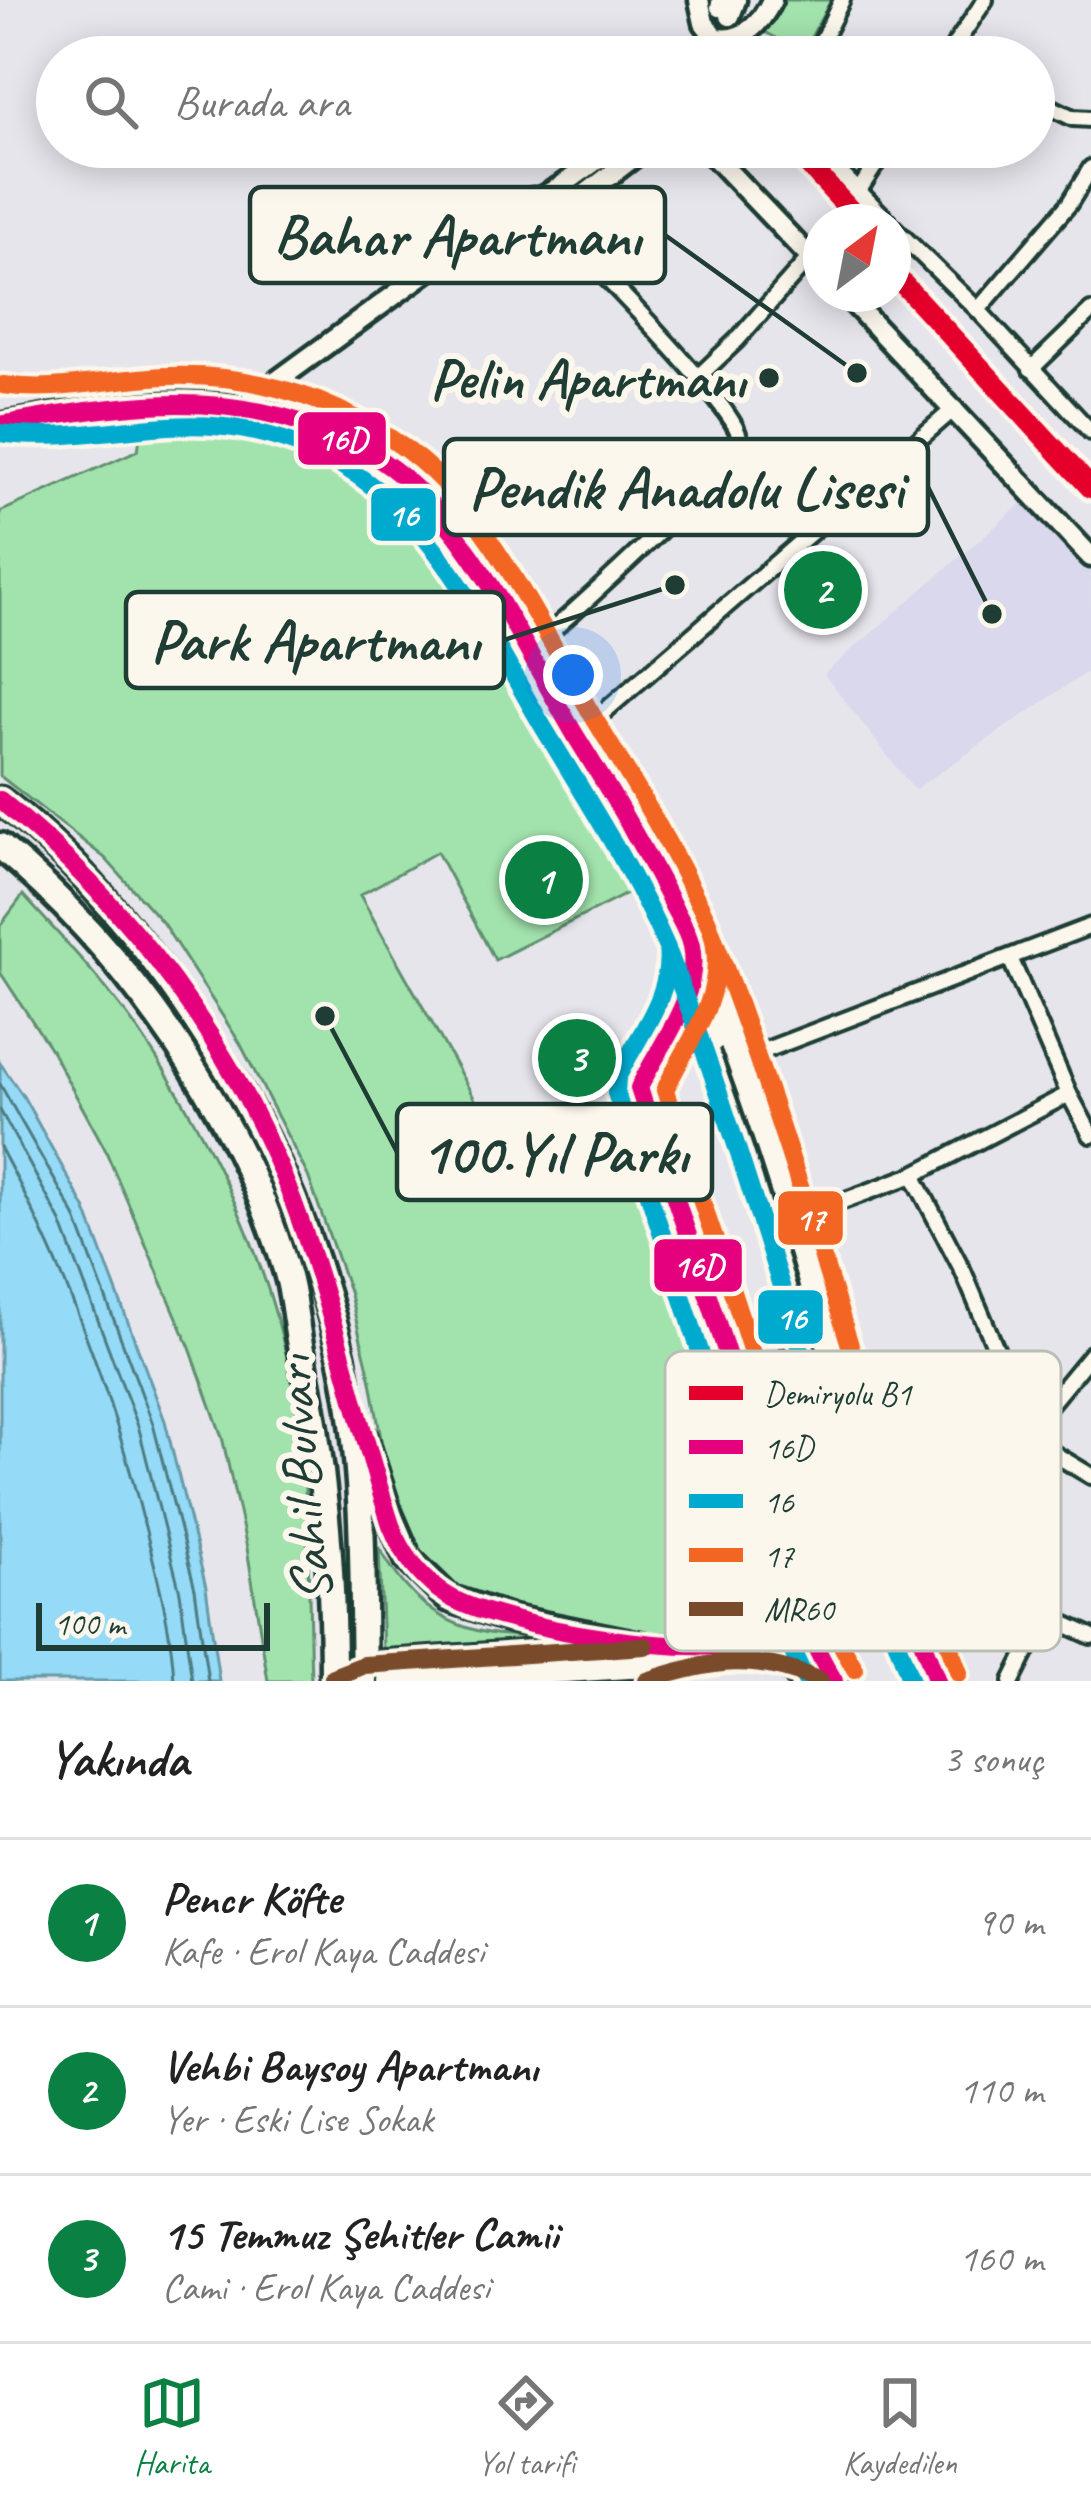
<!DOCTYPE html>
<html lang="tr">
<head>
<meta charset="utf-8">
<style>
  :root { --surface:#fff; --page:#f6f6f6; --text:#222; --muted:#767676; --line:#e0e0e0; --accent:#0b8043 }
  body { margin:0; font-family:Caveat,sans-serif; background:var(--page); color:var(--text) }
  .compass { position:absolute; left:803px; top:204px; width:108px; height:108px; border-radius:50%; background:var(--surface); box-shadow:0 6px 30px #0003; rotate:32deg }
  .scale { position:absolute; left:36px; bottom:30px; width:234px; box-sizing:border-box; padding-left:12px; border:6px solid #1f3d34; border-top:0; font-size:33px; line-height:42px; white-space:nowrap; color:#1f3d34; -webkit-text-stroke:9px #fbf7ec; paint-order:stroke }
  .you { position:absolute; left:573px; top:675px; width:42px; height:42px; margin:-30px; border:9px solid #fff; border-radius:50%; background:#1a73e8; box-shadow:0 0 0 18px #1a73e833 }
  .badge { display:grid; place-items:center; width:78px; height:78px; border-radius:50%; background:var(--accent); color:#fff; font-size:39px; font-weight:700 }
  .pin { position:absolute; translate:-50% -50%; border:6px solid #fff; box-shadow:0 3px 12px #0006 }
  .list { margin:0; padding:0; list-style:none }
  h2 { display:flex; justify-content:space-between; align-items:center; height:156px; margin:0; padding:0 48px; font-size:51px }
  h2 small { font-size:39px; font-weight:400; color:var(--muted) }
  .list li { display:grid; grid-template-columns:78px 1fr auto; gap:36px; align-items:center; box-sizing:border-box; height:168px; padding:0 48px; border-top:3px solid var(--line) }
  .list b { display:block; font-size:45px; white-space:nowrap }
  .list p { margin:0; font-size:39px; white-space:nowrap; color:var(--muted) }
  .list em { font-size:39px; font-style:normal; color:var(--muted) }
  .icon { flex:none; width:66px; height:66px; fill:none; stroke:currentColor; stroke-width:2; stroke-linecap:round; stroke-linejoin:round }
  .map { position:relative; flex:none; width:1091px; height:1681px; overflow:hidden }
  .search { position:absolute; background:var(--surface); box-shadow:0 6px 30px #0003; left:36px; right:36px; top:36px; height:132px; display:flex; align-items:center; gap:30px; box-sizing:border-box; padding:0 42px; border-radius:66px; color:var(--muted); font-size:45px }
  .sheet { height:660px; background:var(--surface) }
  nav { display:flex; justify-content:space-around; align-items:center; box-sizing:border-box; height:168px; border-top:3px solid var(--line); background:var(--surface); font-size:33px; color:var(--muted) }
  nav a { display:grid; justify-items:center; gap:6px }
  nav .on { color:var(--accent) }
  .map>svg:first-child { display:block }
  .built { fill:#d9d8ec }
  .green { fill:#a2e3ad; stroke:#609070; stroke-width:3 }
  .water { fill:#95daf7; stroke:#669ba9; stroke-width:3 }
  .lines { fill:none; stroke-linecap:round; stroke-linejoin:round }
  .shore { stroke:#4e7c82; stroke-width:3 }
  .tertiary-tunnel { stroke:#bfc3c7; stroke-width:18; stroke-dasharray:18 9; stroke-linecap:butt }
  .minor-casing { stroke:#1f3d34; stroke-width:22 }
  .tertiary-casing { stroke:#1f3d34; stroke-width:27 }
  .primary-casing { stroke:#1f3d34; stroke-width:30 }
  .trunk-casing { stroke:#1f3d34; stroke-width:33 }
  .minor { stroke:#fbf7ec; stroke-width:14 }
  .tertiary { stroke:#fbf7ec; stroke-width:18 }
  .primary { stroke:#fbf7ec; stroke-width:21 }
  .trunk { stroke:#fbf7ec; stroke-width:24 }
  .bus-1-casing { stroke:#fbf7ec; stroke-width:27 }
  .bus-2-casing { stroke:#fbf7ec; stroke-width:27 }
  .bus-3-casing { stroke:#fbf7ec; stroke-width:27 }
  .bus-4-casing { stroke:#fbf7ec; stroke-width:27 }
  .bus-1 { stroke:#e5007d; stroke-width:18 }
  .bus-2 { stroke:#00a9ce; stroke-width:18 }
  .bus-3 { stroke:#f26522; stroke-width:18 }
  .bus-4 { stroke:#7a4b2a; stroke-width:18 }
  .rail-1-casing { stroke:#fbf7ec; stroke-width:30 }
  .rail-1 { stroke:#e4002b; stroke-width:21 }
  .poi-dot { fill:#1f3d34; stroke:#fbf7ec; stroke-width:4.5 }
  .labels { text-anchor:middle; stroke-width:12; stroke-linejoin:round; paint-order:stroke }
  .poi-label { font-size:57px; font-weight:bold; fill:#1f3d34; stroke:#fbf7ec; text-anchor:end }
  .street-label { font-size:57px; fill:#1f3d34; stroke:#fbf7ec }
  .key { fill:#fbf7ec; stroke:#b9bfb5; stroke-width:3 }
  .key-label { font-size:33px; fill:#1f3d34 }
  .leader { fill:none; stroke:#1f3d34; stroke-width:4.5 }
  .callout-dot { fill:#1f3d34; stroke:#fbf7ec; stroke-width:4.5 }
  .callout { fill:#fbf7ec; stroke:#1f3d34; stroke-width:4.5 }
  .callout-label { font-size:60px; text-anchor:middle; font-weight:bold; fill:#1f3d34 }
  .line-badge { stroke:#fbf7ec; stroke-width:4.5 }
  .badge-label { font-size:33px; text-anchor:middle; font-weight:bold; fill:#fff }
</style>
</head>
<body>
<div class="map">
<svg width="1091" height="1681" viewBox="0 0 1091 1681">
  <rect width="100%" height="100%" fill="#e7e5ec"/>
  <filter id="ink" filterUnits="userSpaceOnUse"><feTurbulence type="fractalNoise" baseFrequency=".00833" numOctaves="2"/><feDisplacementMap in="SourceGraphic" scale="24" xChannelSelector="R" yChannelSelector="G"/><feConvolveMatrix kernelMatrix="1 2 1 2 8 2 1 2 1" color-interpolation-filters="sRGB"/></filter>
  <g filter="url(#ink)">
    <path class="built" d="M1035,492L1091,558V669L914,790L824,674Z"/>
    <g class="green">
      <path d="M780,0H831L803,52L763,31Z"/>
      <path d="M212,413C278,422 344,444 397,488C446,530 476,590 508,645C554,724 598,805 640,887L495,960L437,852L360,895L518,1176C545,1189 622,1153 633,1125L760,1520L777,1597L778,1609L767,1629L700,1646L471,1606L398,1537L371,1381L349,1291L308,1176L240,1043L162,922L105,858L0,776V512L138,450L143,420Z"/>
      <path d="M23,895C63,939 106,984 140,1033C212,1139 271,1264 294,1391C310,1486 308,1584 311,1681H268L247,1548L222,1437L190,1348L104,1147L50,1048L0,972V926Z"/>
      <path d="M379,1547C406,1595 438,1626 495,1634C514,1636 535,1636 551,1644L383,1650Z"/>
    </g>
    <path class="water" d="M0,1063L23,1096L86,1210L165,1421L206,1587L219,1681H0Z"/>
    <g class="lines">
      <g class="shore">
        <path d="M0,1084L75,1216L153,1424L195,1589L208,1681"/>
        <path d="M0,1110L61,1222L139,1429L180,1592L192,1681"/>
        <path d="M0,1147C67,1270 114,1400 147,1535C159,1583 172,1632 174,1681"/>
      </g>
      <g class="tertiary-tunnel">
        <path d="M689,57L720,7"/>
        <path d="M705,57L730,16"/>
      </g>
      <g class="minor-casing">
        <g id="minor">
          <path d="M956,43L973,57"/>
          <path d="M814,57L842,0"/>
          <path d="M947,57L985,0"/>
          <path d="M1034,99L1073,118L1091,119"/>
          <path d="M815,147L889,222"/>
          <path d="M1091,168L1069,204L978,310L1091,432"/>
          <path d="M858,192L887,147"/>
          <path d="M893,227L978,310"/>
          <path d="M1031,369L1091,311"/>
          <path d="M697,378L737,340L810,257"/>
          <path d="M528,651C561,624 734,470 739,439C743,412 559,230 530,200"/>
          <path d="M576,736L955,408"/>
          <path d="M1010,958L1069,1094L1091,1135"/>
          <path d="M737,1061L1091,926"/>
          <path d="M913,1175L963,1271L1036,1443L1091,1476"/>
          <path d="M789,1221L913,1175L1069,1094"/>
          <path d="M944,1569L1091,1636"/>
          <path d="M911,1615L1030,1428L1091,1354"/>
          <path d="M1012,1681L1045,1615"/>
        </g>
      </g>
      <g class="tertiary-casing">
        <g id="tertiary">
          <path d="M699,0L704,23L730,57"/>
          <path d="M720,7L722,0"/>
          <path d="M730,16L736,0"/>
          <path d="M713,37C742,44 761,24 772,0"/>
          <path d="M705,147L821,269"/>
          <path d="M533,198L554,207L574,203L647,147"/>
          <path d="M845,294L1091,557"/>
          <path d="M244,405L485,229L561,186L615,147"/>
          <path d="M794,1602L793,1639L798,1681"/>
        </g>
      </g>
      <g class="primary-casing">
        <g id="primary">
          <path d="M0,425C122,405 218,379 337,436C442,486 494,592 549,688C586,754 629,817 663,884C690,938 712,995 734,1051C812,1258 856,1476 937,1681"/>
          <path d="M691,953L682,1006L639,1088C672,1197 713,1303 745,1412C770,1497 783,1608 834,1681"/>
          <path d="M697,1011L720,1016C720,1042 707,1051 683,1044L671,1028Z"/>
          <path d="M744,1409C760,1355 801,1344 836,1390"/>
          <path d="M645,1646C710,1646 765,1666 794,1594"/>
          <path d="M730,1659L770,1661L820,1681"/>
        </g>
      </g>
      <g class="trunk-casing">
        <g id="trunk">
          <path d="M0,800C53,839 94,885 134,935C240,1069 319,1221 348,1391C365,1486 362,1585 364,1681"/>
          <path d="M0,846C127,952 241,1113 287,1273C294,1296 295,1321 300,1345C324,1461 333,1563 333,1681"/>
          <path d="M364,1438L387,1510L408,1559L448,1598L512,1619L645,1646"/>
          <path d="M352,1669L364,1665L616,1648"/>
          <path d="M390,1681L706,1661"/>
        </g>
      </g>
      <use href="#minor" class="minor"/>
      <use href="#tertiary" class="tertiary"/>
      <use href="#primary" class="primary"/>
      <use href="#trunk" class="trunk"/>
      <g class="bus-1-casing">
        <g id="bus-1">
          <path d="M0,425C110,406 215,387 322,430C361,445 399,469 427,500C492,570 529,658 577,738C611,793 644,847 672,904C679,918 688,931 691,946C701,997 660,1044 639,1088C673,1196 713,1303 745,1412C771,1504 784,1598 834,1681"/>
          <path d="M0,800C130,905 234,1045 293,1201C333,1307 356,1418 391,1525C403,1555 420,1579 448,1596C498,1627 709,1663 763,1638C780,1630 786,1610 794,1594"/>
          <path d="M744,1409L752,1389L775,1365L802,1362L830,1381L848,1410L888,1550L937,1681"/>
        </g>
      </g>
      <g class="bus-2-casing">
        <g id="bus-2">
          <path d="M0,433C82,445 162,414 245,430C412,462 465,594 542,725C586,798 633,870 667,948C673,996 637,1036 617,1078L616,1093L722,1419L767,1594L806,1681"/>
          <path d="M669,954C760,1193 822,1441 911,1681"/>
        </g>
      </g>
      <g class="bus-3-casing">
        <g id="bus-3">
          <path d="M3,385C50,392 93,382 139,378C199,372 261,379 318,401C365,420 411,447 446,485C509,555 549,642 597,723C630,777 663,831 691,888C700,907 713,926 715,947C722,1002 687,1043 665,1090C698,1196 738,1300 768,1406C794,1496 806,1588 855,1669"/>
          <path d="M713,936C806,1178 869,1430 959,1673"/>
        </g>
      </g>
      <g class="bus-4-casing">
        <g id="bus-4">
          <path d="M333,1681V1677L364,1665L645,1646"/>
          <path d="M647,1681C714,1659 754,1653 820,1681"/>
        </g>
      </g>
      <use href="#bus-1" class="bus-1"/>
      <use href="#bus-2" class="bus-2"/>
      <use href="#bus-3" class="bus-3"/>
      <use href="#bus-4" class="bus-4"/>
      <g class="rail-1-casing">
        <g id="rail-1">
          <path d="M792,147L861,222"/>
          <path d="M893,273L1091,488"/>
        </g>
      </g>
      <use href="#rail-1" class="rail-1"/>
    </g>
  </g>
  <circle class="poi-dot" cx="769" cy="378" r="12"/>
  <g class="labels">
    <g class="poi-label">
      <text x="745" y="398">Pelin Apartmanı</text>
    </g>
    <g class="street-label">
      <text transform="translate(301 1479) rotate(-95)" y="20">Sahil Bulvarı</text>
    </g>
  </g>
  <rect x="665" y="1351" width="396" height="300" rx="18" class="key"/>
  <rect x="689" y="1386" width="54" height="14" fill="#e4002b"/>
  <rect x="689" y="1440" width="54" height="14" fill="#e5007d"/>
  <rect x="689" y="1494" width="54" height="14" fill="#00a9ce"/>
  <rect x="689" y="1548" width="54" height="14" fill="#f26522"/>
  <rect x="689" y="1602" width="54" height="14" fill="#7a4b2a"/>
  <g class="key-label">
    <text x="764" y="1405">Demiryolu B1</text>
    <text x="764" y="1459">16D</text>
    <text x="764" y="1513">16</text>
    <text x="764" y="1567">17</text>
    <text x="764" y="1621">MR60</text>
  </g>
  <path class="leader" d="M857 373L665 235M992 614L928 487M675 585L504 640M325 1016L397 1152"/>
  <g class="callout-dot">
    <circle cx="857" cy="373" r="12"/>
    <circle cx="992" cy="614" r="12"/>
    <circle cx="675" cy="585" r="12"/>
    <circle cx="325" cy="1016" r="12"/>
  </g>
  <g class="callout">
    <rect x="250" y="187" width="415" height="96" rx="12"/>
    <rect x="444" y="439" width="484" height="96" rx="12"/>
    <rect x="126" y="592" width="378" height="96" rx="12"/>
    <rect x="397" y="1104" width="315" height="96" rx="12"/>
  </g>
  <g class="callout-label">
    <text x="457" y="256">Bahar Apartmanı</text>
    <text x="686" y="508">Pendik Anadolu Lisesi</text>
    <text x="315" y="661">Park Apartmanı</text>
    <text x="554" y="1173">100.Yıl Parkı</text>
  </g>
  <g class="line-badge">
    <rect x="296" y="410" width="92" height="57" rx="12" fill="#e5007d"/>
    <rect x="369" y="486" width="69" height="57" rx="12" fill="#00a9ce"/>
    <rect x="776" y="1189" width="69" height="58" rx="12" fill="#f26522"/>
    <rect x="652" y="1237" width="92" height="57" rx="12" fill="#e5007d"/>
    <rect x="756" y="1288" width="69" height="58" rx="12" fill="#00a9ce"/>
  </g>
  <g class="badge-label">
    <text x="342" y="450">16D</text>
    <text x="403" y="526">16</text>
    <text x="810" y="1230">17</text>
    <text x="698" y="1277">16D</text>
    <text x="791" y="1329">16</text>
  </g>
</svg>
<svg class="compass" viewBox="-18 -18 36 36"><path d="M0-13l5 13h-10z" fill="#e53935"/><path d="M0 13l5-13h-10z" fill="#767676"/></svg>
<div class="scale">100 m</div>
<div class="you"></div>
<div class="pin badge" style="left:544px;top:880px">1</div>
<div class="pin badge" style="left:823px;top:590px">2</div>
<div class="pin badge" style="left:577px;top:1058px">3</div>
<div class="search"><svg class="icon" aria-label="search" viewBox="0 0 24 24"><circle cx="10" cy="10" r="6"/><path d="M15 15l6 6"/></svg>Burada ara</div>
</div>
<section class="sheet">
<h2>Yakında<small>3 sonuç</small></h2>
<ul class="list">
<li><span class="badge">1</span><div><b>Pencr Köfte</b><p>Kafe · Erol Kaya Caddesi</p></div><em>90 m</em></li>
<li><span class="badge">2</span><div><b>Vehbi Baysoy Apartmanı</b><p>Yer · Eski Lise Sokak</p></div><em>110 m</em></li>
<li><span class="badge">3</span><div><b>15 Temmuz Şehitler Camii</b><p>Cami · Erol Kaya Caddesi</p></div><em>160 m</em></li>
</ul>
</section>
<nav>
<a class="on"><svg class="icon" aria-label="map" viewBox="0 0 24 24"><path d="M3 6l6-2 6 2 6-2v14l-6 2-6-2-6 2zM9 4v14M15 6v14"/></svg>Harita</a>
<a><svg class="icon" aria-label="directions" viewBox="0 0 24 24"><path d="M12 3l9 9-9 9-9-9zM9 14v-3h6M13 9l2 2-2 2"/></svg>Yol tarifi</a>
<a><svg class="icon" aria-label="saved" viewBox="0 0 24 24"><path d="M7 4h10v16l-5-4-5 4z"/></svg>Kaydedilen</a>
</nav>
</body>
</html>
